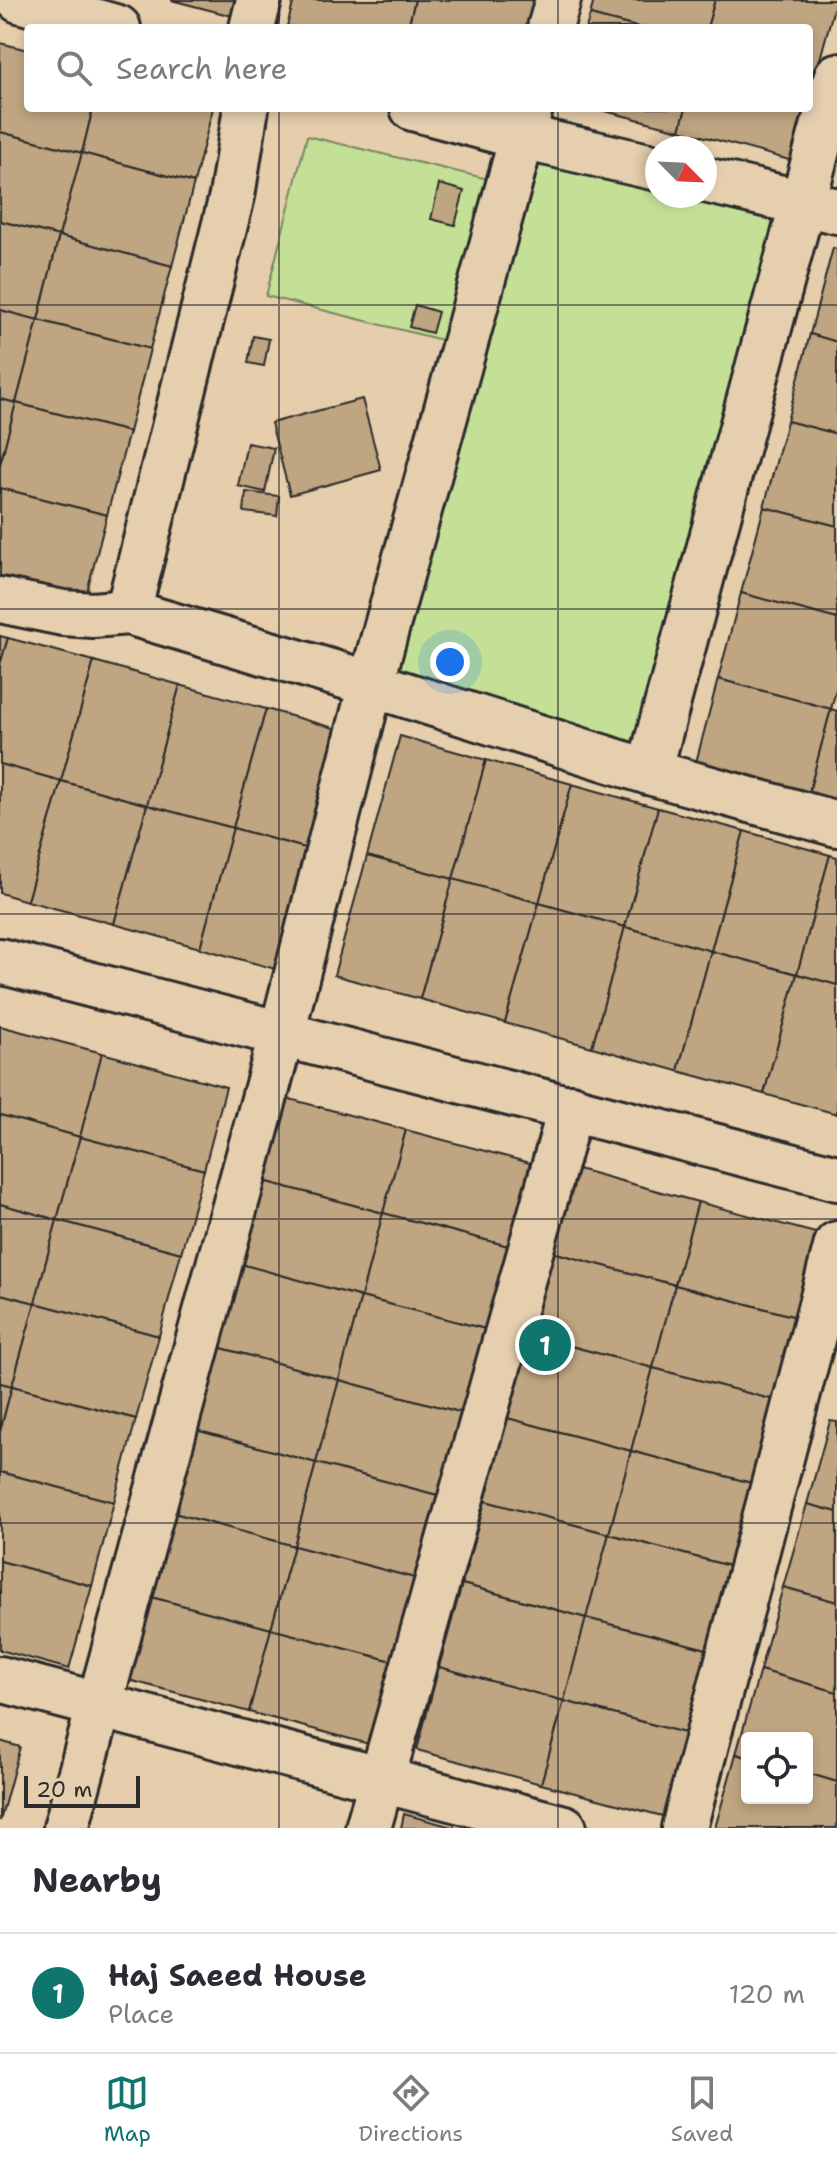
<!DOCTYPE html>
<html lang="en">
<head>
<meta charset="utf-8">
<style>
  :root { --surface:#fff; --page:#f7f7f7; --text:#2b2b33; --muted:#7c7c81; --line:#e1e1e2; --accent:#0f766e }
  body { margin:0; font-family:"Shantell Sans",sans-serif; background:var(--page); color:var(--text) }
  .controls { position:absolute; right:24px; bottom:24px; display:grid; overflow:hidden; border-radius:8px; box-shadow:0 4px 12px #0003 }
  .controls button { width:72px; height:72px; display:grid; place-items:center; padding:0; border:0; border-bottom:2px solid var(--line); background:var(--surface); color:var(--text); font:40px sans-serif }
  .compass { position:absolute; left:645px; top:136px; width:72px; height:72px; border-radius:50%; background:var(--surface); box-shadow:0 4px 12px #0003; rotate:114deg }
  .scale { position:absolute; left:24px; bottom:20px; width:116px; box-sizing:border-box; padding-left:8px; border:4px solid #2b2b2b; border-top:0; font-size:22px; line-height:28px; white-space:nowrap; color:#2b2b2b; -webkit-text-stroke:6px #e5cfaf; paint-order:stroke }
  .you { position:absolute; left:450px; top:662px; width:28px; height:28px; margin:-20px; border:6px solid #fff; border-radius:50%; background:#1a73e8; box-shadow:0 0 0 12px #1a73e833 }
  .badge { display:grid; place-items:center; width:52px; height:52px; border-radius:50%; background:var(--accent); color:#fff; font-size:26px; font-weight:700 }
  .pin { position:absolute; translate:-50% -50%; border:4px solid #fff; box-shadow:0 2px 8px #0006 }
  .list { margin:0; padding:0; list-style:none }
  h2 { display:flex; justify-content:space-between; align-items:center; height:104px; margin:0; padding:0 32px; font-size:34px }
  h2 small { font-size:26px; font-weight:400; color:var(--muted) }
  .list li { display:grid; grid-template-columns:52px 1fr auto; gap:24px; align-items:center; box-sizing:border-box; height:120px; padding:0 32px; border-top:2px solid var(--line) }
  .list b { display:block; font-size:30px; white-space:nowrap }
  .list p { margin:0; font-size:26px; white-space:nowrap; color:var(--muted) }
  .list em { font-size:26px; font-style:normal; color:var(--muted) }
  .icon { flex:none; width:44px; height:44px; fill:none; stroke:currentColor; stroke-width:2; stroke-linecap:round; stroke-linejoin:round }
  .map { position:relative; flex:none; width:837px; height:1828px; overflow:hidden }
  .search { position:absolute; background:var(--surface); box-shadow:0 4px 12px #0003; left:24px; right:24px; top:24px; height:88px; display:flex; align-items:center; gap:20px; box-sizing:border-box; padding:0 28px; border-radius:8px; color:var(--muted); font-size:30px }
  .sheet { height:224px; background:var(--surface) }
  nav { display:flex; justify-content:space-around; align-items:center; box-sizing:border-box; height:112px; border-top:2px solid var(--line); background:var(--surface); font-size:22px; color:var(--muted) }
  nav a { display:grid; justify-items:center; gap:4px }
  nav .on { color:var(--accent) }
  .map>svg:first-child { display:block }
  .grass { fill:#c4e097; stroke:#788661; stroke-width:2 }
  .building { fill:#c0a582; stroke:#2b2b2b; stroke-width:2 }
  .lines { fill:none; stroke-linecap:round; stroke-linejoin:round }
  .minor-casing { stroke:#2b2b2b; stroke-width:50 }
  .minor { stroke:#e5cfaf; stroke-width:44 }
  .grid { fill:none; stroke:#2b2b2b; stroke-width:2; stroke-opacity:0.55 }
</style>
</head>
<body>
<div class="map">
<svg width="837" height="1828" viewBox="0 0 837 1828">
  <rect width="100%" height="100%" fill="#e6cdab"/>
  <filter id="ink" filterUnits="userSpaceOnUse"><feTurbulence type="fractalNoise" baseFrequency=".0125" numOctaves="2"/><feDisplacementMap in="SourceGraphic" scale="16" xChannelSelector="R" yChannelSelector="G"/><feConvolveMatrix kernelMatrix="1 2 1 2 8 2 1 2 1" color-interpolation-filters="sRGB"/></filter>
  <g filter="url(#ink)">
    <g class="grass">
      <path d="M307,136L488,179L450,342L266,296Z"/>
      <path d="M539,157L657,188V196H686L777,220L635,747L396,683Z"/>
    </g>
    <g class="building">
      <path d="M171,0H245L240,18Z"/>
      <path d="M294,0H415L408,28H294L287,26Z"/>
      <path d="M415,0H536L529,28H408Z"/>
      <path d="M594,0H715L707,28H640L590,15Z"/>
      <path d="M715,0H836L816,74L809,72V28H707Z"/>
      <path d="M590,15L640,28H586Z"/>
      <path d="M0,43L28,50V108H93L82,153L0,132Z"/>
      <path d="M93,108H213L194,183L82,153Z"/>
      <path d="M593,108H686L680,130Z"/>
      <path d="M686,108H807L793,161L680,130Z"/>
      <path d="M0,132L82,153L59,236L0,221Z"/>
      <path d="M82,153L194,183L172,266L59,236Z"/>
      <path d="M439,184L464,191L455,225L431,219Z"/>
      <path d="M0,221L59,236L38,320L0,310Z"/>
      <path d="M59,236L172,266L150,349L38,320Z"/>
      <path d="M833,248L837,249V342L810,334Z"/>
      <path d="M415,305L438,312L432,333L409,327Z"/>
      <path d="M0,310L38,320L16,403L0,399Z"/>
      <path d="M38,320L150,349L129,432L16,403Z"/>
      <path d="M810,334L837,342V434L787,421Z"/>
      <path d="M253,336L269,339L264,366L248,363Z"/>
      <path d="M0,399L16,403L0,465Z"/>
      <path d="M362,399L381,470L290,495L271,423Z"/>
      <path d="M16,403L129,432L107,515L0,488V465Z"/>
      <path d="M787,421L837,434V526L764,507Z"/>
      <path d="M247,443L274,448L265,492L238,486Z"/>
      <path d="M0,488L107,515L85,599L0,577Z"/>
      <path d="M246,492L279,496L277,516L244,512Z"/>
      <path d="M764,507L837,526V619L741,593Z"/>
      <path d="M741,593L837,619V686L831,709L718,679Z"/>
      <path d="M0,636L8,638L0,665Z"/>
      <path d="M8,638L94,661L61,781L0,764V665Z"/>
      <path d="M94,661L180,685L147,805L61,781Z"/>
      <path d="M718,679L831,709L808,796L695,766Z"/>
      <path d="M180,685L266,709L233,828L147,805Z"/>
      <path d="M266,709L352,733L319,852L233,828Z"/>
      <path d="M831,709L837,711V803L808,796Z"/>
      <path d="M400,736L486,760L453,879L367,856Z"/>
      <path d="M486,760L572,784L539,903L453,879Z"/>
      <path d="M0,764L61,781L27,901L0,893Z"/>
      <path d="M61,781L147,805L114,924L27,901Z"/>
      <path d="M572,784L658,808L625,927L539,903Z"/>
      <path d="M147,805L233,828L200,948L114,924Z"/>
      <path d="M658,808L744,831L711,951L625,927Z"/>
      <path d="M233,828L319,852L286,972L200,948Z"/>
      <path d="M744,831L830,855L797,974L711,951Z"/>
      <path d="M830,855L837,857V985L797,974Z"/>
      <path d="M367,856L453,879L420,999L334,975Z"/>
      <path d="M453,879L539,903L505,1023L420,999Z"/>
      <path d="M539,903L625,927L592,1047L505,1023Z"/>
      <path d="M625,927L711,951L678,1071L592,1047Z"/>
      <path d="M711,951L797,974L764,1094L678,1071Z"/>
      <path d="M797,974L837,985V1114L764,1094Z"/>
      <path d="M0,1026L102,1053L80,1137L0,1115Z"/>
      <path d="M102,1053L226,1087L204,1170L80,1137Z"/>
      <path d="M282,1097L406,1130L383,1213L260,1180Z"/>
      <path d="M0,1115L80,1137L57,1220L0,1204Z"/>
      <path d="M406,1130L530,1163L508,1246L383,1213Z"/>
      <path d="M80,1137L204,1170L181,1253L57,1220Z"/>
      <path d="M574,1168L698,1202L675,1285L552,1252Z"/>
      <path d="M260,1180L383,1213L361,1297L237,1263Z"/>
      <path d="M698,1202L823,1235L800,1318L675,1285Z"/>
      <path d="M0,1204L57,1220L35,1303L0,1294Z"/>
      <path d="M383,1213L508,1246L485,1329L361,1297Z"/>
      <path d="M57,1220L181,1253L159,1336L35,1303Z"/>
      <path d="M552,1252L675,1285L653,1368L529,1335Z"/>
      <path d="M237,1263L361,1297L339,1380L214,1346Z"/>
      <path d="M675,1285L800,1318L778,1401L653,1368Z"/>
      <path d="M0,1294L35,1303L12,1386L0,1383Z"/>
      <path d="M361,1297L485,1329L463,1413L339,1380Z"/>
      <path d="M35,1303L159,1336L136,1419L12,1386Z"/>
      <path d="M529,1335L653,1368L631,1451L507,1418Z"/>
      <path d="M214,1346L339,1380L316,1463L192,1429Z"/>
      <path d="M653,1368L778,1401L755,1484L631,1451Z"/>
      <path d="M339,1380L463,1413L441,1496L316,1463Z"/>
      <path d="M0,1383L12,1386L0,1432Z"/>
      <path d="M12,1386L136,1419L114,1502L0,1472V1432Z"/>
      <path d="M507,1418L631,1451L609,1534L485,1501Z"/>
      <path d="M830,1421L837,1422V1512L807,1504Z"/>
      <path d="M192,1429L316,1463L294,1546L170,1512Z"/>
      <path d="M631,1451L755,1484L733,1567L609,1534Z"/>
      <path d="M316,1463L441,1496L418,1579L294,1546Z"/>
      <path d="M0,1472L114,1502L92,1586L0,1561Z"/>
      <path d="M485,1501L609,1534L586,1618L462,1584Z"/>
      <path d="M807,1504L837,1512V1602L783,1587Z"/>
      <path d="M170,1512L294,1546L271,1629L147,1596Z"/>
      <path d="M609,1534L733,1567L710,1650L586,1618Z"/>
      <path d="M294,1546L418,1579L396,1662L271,1629Z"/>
      <path d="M0,1561L92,1586L69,1669L0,1650Z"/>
      <path d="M462,1584L586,1618L564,1701L439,1667Z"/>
      <path d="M783,1587L837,1602V1692L760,1670Z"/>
      <path d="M147,1596L271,1629L249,1712L125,1679Z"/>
      <path d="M586,1618L710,1650L688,1734L564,1701Z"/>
      <path d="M271,1629L396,1662L373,1745L249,1712Z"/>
      <path d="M439,1667L564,1701L541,1784L417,1750Z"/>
      <path d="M760,1670L837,1692V1782L807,1773V1738H747V1757L736,1754Z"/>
      <path d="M564,1701L688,1734L666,1817L541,1784Z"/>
      <path d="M0,1741L20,1747L0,1821Z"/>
      <path d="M736,1754L747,1757V1798H807V1773L837,1782V1828H715Z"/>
      <path d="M404,1814L456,1828H401Z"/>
    </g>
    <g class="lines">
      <g class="minor-casing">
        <g id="minor">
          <path d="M19,0L118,28"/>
          <path d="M252,28L259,0"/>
          <path d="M550,28L558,0"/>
          <path d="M413,108L522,137L657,168"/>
          <path d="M705,180L837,211"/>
          <path d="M0,600L63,613L93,615L128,612L371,684L649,772L837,824"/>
          <path d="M128,612L232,196L246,108"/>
          <path d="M649,772L837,76"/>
          <path d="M0,961L837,1178"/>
          <path d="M0,1679L564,1828"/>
          <path d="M66,1828L282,1033L371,684L530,108"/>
          <path d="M368,1828L571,1107"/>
          <path d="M684,1828L837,1244"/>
        </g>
      </g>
      <use href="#minor" class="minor"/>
    </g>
  </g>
  <path class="grid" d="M279,0V28M558,0V28M279,108V1828M558,108V1828M0,305H837M0,609H837M0,914H837M0,1219H837M0,1523H837"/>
</svg>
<div class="controls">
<button><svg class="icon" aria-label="locate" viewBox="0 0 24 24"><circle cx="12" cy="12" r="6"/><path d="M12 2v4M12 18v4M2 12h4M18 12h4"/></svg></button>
</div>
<svg class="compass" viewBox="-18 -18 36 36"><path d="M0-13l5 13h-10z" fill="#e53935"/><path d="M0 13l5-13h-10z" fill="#7c7c81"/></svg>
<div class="scale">20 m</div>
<div class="you"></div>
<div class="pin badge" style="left:545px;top:1345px">1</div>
<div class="search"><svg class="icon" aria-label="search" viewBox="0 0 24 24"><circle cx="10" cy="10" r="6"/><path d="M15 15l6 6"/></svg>Search here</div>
</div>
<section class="sheet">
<h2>Nearby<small></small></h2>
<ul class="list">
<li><span class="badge">1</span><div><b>Haj Saeed House</b><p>Place</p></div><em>120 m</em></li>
</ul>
</section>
<nav>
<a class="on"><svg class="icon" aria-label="map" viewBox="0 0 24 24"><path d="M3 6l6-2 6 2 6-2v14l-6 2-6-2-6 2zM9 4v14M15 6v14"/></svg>Map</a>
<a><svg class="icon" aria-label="directions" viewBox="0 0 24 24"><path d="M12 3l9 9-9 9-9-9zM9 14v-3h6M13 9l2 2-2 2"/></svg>Directions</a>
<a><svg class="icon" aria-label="saved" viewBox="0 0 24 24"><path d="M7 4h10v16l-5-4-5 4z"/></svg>Saved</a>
</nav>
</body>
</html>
